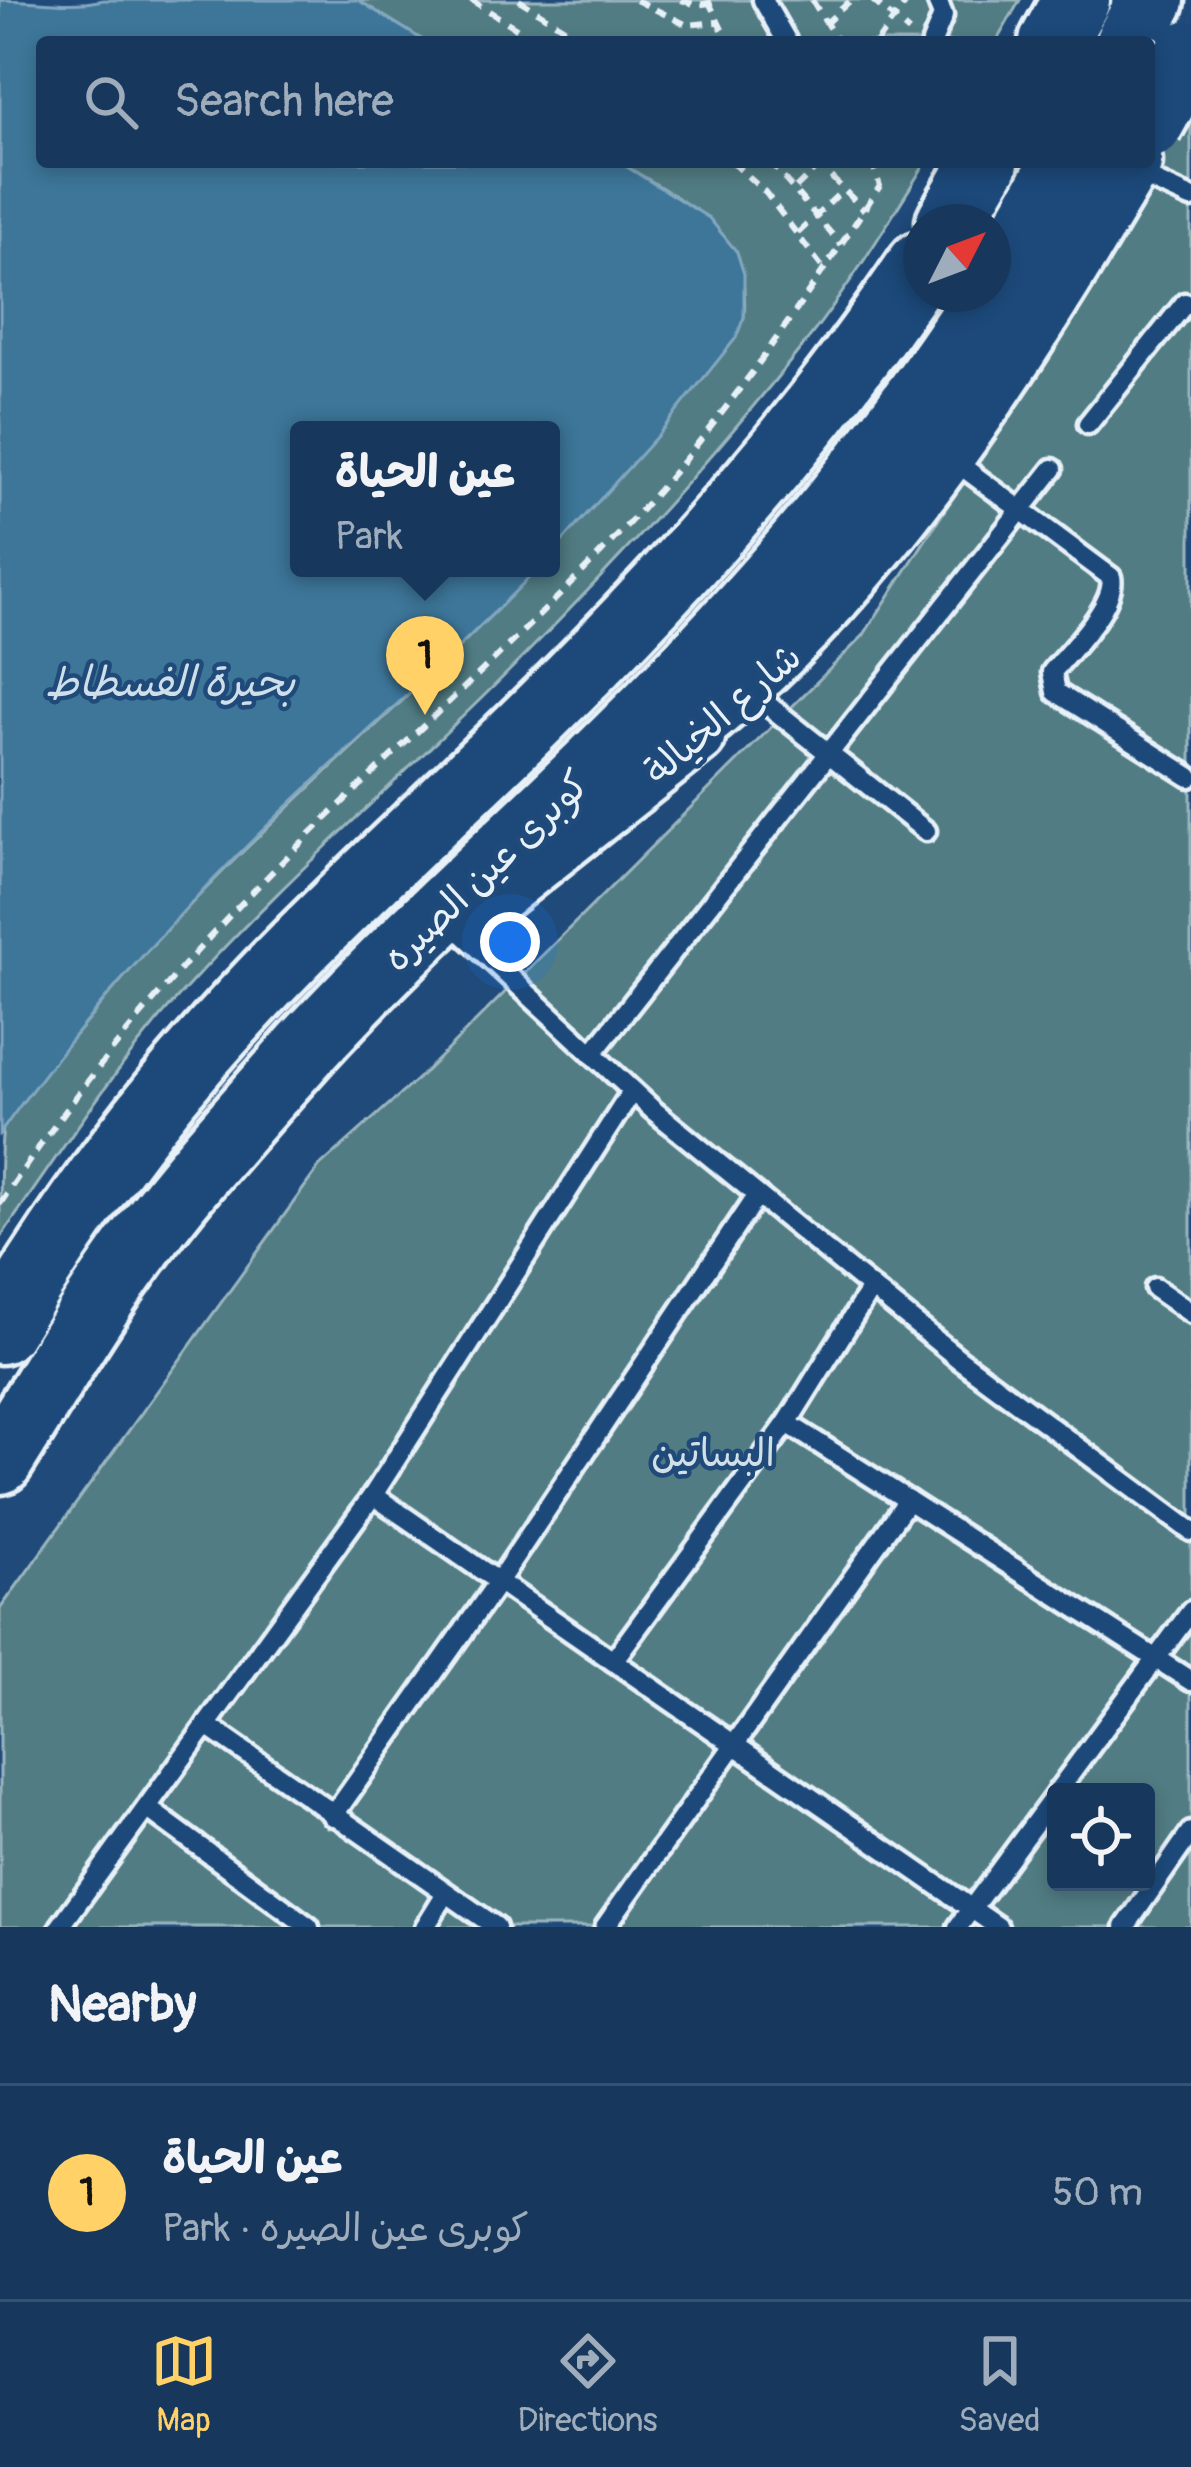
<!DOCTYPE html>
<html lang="en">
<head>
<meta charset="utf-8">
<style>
  :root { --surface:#17385c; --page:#203f62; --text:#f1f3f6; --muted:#9eacbb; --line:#365272; --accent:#ffd166 }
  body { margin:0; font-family:Pangolin,"Playpen Sans Arabic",sans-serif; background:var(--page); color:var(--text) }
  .controls { position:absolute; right:36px; bottom:36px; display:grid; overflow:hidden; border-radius:12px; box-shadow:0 6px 18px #0003 }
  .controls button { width:108px; height:108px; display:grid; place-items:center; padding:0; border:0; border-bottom:3px solid var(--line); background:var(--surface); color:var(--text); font:60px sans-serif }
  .compass { position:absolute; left:903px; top:204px; width:108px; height:108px; border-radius:50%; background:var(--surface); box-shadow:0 6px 18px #0003; rotate:48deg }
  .you { position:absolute; left:510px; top:942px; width:42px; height:42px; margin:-30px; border:9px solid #fff; border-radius:50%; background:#1a73e8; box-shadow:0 0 0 18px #1a73e833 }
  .badge { display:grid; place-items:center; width:78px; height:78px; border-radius:50%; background:var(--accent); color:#111; font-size:39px; font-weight:700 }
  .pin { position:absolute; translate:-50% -99px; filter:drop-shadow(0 3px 6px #0008) }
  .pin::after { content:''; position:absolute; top:63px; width:42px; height:36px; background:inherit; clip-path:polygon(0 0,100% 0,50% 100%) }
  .popup { position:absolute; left:290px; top:421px; width:270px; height:156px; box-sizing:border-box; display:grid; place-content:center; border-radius:12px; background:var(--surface); filter:drop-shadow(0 3px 9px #0005); font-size:39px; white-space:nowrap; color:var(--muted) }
  .popup b { font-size:45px; color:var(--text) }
  .popup::after { content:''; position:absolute; left:50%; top:100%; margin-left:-24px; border:24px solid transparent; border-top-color:var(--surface) }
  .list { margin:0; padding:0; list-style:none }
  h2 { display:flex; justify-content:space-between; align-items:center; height:156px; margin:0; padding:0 48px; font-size:51px }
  h2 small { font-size:39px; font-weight:400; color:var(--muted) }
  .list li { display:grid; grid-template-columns:78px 1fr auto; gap:36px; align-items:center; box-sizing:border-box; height:216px; padding:0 48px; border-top:3px solid var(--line) }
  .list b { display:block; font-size:45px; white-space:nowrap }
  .list p { margin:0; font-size:39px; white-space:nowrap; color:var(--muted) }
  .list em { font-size:39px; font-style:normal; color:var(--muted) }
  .icon { flex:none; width:66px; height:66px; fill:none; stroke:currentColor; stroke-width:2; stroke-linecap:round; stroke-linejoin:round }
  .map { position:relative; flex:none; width:1191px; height:1927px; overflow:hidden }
  .search { position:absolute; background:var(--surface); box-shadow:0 6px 18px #0003; left:36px; right:36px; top:36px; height:132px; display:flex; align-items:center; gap:30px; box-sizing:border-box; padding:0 42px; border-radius:12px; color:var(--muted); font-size:45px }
  .sheet { height:372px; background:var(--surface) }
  nav { display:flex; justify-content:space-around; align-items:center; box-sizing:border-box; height:168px; border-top:3px solid var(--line); background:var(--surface); font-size:33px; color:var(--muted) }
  nav a { display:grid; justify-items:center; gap:6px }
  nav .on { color:var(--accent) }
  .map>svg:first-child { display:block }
  .green { fill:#517b83; stroke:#9cb6be; stroke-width:3; fill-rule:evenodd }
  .water { fill:#3e7699; stroke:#82a7bf; stroke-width:3 }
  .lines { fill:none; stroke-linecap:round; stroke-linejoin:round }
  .service-casing { stroke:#e8f1f8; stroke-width:27 }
  .tertiary-casing { stroke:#e8f1f8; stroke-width:57 }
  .motorway-casing { stroke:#e8f1f8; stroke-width:75 }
  .path { stroke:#e8f1f8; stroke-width:6; stroke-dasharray:12 9; stroke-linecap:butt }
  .service { stroke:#1f4a7a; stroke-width:18 }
  .tertiary { stroke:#1f4a7a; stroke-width:48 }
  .motorway { stroke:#1f4a7a; stroke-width:66 }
  .motorway-bridge-casing { stroke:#e8f1f8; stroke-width:75; stroke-linecap:butt }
  .motorway-bridge { stroke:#1f4a7a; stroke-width:66 }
  .labels { text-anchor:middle; stroke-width:9; stroke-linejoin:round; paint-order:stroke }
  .street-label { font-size:39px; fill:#e8f1f8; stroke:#1f4a7a }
  .park-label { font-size:39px; fill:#d1dfe6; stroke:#1f4a7a }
  .water-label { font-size:42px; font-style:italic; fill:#cedfea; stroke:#1f4a7a }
</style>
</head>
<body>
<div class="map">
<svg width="1191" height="1927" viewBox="0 0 1191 1927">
  <rect width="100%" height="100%" fill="#1f4a7a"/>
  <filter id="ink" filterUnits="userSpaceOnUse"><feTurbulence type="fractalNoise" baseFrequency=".00833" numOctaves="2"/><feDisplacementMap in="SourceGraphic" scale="24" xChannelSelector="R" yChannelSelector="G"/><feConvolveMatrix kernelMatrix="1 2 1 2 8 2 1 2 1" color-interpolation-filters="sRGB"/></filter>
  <g filter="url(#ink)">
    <g class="green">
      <path d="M358,0H1020L996,42H426Z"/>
      <path d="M1191,97V1927H0V1609L319,1167L423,1074L863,636L1021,393ZM1056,1792H1146V1882H1056Z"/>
      <path d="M619,162H926C888,223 850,286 805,343C715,456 616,564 514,666C401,780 278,884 172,1004C108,1077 56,1159 0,1238C0,1216 0,1144 3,1129C22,1092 66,1047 93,1014C226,850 392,720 538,568H551V554L744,318C753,231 682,201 619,162Z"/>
    </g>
    <path class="water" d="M0,0C35,0 69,8 103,0H358L426,42H42V162H619L709,218L737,252L744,274V317L736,338L658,435L551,554V430H299V568H538C451,659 355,740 265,828C169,922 79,1023 0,1133Z"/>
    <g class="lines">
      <g class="service-casing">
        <g id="service">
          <path d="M763,0L787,42"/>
          <path d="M932,42L943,16L937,0"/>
          <path d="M1149,179L1191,198"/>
          <path d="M1088,424L1185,303"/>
          <path d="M956,462L1111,577C1117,604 1070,650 1052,672L1056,692L1190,777"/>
          <path d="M754,694L926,831"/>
          <path d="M459,930L653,1110L959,1359L1191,1531"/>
          <path d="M592,1054L1053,469"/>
          <path d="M1155,1288L1191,1313"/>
          <path d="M787,1423L1191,1681"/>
          <path d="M373,1495L998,1927"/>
          <path d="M613,1661L787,1423L871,1288"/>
          <path d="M206,1725L496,1927"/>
          <path d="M1057,1792L1191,1611"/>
          <path d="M147,1808L309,1927"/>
          <path d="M333,1816L498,1582L757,1195"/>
          <path d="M60,1927L373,1495L632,1091"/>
          <path d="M425,1927L446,1893"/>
          <path d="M605,1927L908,1500"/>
          <path d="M958,1927L1056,1794"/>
          <path d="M1125,1927L1191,1832"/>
        </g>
      </g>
      <g class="tertiary-casing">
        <path id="tertiary" d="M477,915L700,738"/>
      </g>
      <g class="motorway-casing">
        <g id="motorway">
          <path d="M1053,42L1076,0"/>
          <path d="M1129,42L1151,0"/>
          <path d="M950,222L985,162"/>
          <path d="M993,287L1065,162"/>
          <path d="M660,747C857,605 1006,369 1128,162"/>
          <path d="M0,1330C56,1238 115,1152 185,1070C293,942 419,833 538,715C679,577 811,429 921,265"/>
          <path d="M0,1460C40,1397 78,1330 122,1269C177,1190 244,1118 308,1046C398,948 498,859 593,766C741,622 877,468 989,294"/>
        </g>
      </g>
      <g class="path">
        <path d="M471,0L539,42"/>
        <path d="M519,0L587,42"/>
        <path d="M636,0L687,25L717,22"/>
        <path d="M681,0L697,5L710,3"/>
        <path d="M708,0L728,42"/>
        <path d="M812,0L838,42"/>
        <path d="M872,0L909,32"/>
        <path d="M825,24L851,0"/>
        <path d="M877,42L908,0"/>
        <path d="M732,162L765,192L825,271"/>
        <path d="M770,162L841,245"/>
        <path d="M816,162L864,210"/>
        <path d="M796,188L819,165"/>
        <path d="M798,233L843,190"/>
        <path d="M0,1204C78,1086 169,976 269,875C394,748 531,633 650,500C737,402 807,295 880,186L872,162"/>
      </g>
      <use href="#service" class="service"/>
      <use href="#tertiary" class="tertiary"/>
      <use href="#motorway" class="motorway"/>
      <g class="motorway-bridge-casing">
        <path id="motorway-bridge" d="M1149,125L1188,54"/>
      </g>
      <use href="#motorway-bridge" class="motorway-bridge"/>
    </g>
  </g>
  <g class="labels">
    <g class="street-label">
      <text transform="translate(722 713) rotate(-41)" y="14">شارع الخيالة</text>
      <text transform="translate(485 870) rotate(-44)" y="14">كوبرى عين الصيره</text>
    </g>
    <g class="park-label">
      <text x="713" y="1466">البساتين</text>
    </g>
    <g class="water-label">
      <text x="170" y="696">بحيرة الفسطاط</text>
    </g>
  </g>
</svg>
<div class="controls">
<button><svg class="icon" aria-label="locate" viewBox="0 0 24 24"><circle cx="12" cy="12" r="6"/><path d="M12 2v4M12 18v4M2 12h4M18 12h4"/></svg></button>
</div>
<svg class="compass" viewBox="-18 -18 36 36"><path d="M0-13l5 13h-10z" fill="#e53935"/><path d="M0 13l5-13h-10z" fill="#9eacbb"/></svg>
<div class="you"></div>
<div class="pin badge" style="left:425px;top:715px">1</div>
<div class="popup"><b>عين الحياة</b>Park</div>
<div class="search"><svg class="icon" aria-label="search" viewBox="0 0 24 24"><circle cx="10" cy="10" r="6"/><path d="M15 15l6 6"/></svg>Search here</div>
</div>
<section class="sheet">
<h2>Nearby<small></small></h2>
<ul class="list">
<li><span class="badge">1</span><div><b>عين الحياة</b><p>Park · كوبرى عين الصيره</p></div><em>50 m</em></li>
</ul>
</section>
<nav>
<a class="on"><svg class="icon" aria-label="map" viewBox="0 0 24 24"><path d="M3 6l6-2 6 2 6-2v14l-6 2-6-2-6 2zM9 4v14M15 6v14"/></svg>Map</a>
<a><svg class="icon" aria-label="directions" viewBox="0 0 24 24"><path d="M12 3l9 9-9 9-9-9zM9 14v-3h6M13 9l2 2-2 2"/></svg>Directions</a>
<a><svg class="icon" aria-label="saved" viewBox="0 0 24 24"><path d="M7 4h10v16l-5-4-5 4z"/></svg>Saved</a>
</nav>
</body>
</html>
